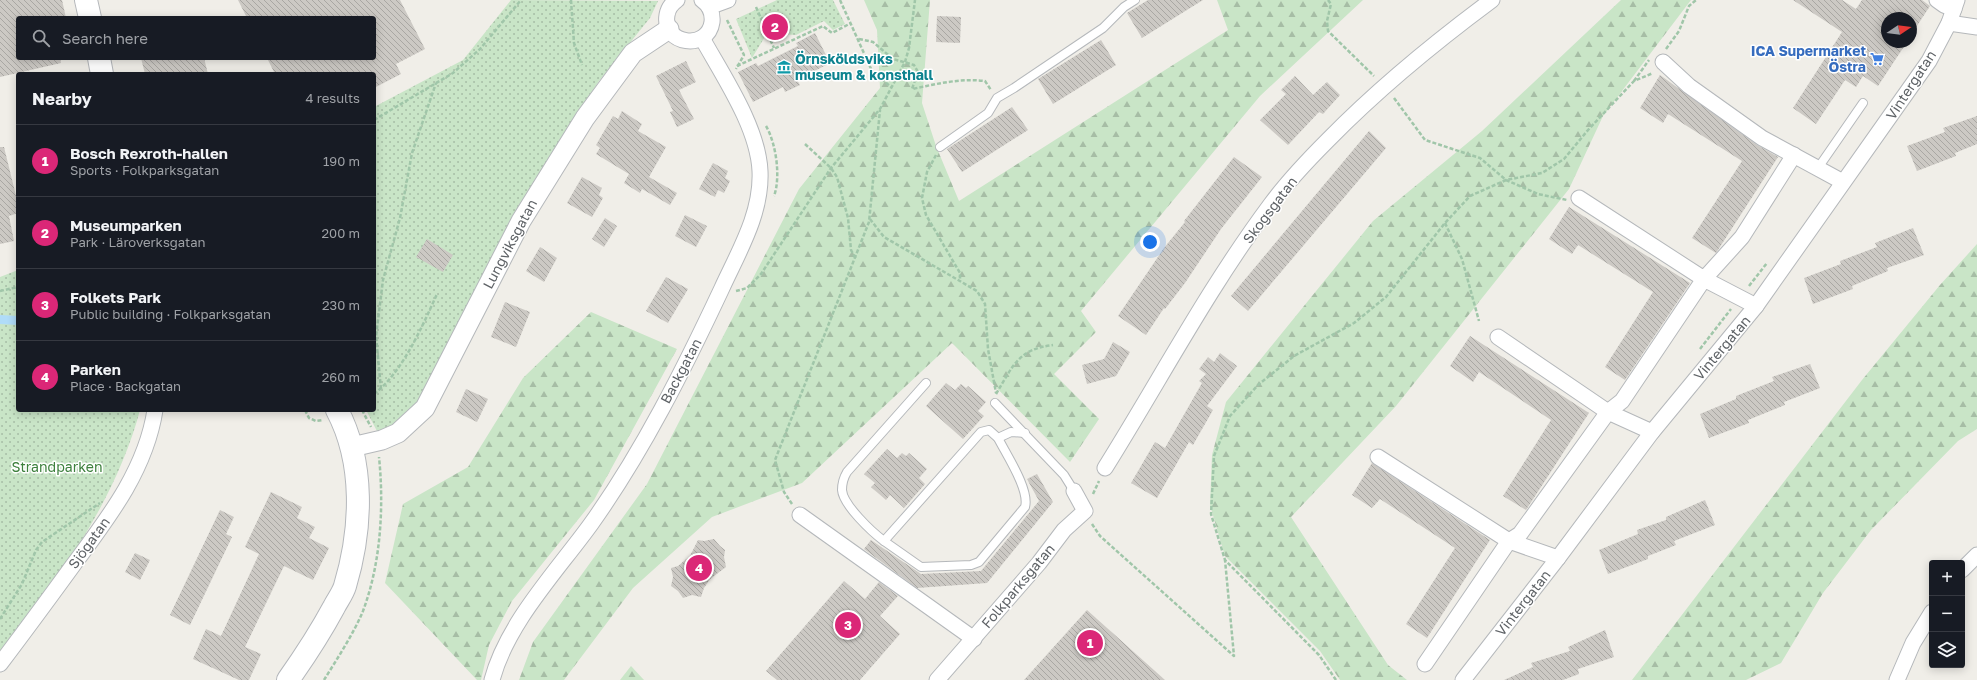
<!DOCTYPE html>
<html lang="en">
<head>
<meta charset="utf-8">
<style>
  :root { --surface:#171b24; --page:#20242c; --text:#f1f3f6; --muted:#9ea1a6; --line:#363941; --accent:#db2777 }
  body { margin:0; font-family:"Golos Text",sans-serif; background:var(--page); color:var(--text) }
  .controls { position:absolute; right:12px; bottom:12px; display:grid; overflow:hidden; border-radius:4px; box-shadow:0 2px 10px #0003 }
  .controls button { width:36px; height:36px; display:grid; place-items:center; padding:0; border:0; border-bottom:1px solid var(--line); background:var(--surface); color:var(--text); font:20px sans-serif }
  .compass { position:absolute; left:1881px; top:12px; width:36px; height:36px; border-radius:50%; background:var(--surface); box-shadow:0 2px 10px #0003; rotate:77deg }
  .you { position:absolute; left:1150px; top:242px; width:14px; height:14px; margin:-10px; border:3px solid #fff; border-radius:50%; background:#1a73e8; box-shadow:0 0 0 6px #1a73e833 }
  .badge { display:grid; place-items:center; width:26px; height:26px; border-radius:50%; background:var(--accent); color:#fff; font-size:13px; font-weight:700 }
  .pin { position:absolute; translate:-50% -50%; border:2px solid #fff; box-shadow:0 1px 4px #0006 }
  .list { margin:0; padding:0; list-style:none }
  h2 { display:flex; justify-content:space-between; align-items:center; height:52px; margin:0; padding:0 16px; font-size:17px }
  h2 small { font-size:13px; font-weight:400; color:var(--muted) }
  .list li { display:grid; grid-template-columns:26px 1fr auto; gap:12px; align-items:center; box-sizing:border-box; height:72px; padding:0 16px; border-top:1px solid var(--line) }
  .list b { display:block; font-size:15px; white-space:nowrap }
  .list p { margin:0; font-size:13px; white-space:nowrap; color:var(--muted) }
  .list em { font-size:13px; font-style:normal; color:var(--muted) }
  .icon { flex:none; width:22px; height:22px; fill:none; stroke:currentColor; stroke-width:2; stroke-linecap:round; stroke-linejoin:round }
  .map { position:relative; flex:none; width:1977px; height:680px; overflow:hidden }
  .search { position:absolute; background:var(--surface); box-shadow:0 2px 10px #0003; left:16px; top:16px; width:360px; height:44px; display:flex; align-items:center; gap:10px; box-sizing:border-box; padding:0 14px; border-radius:4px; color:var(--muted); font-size:15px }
  .panel { position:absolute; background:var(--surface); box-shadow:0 2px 10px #0003; left:16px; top:72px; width:360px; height:340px; border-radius:4px }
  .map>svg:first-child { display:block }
  .forest { fill:url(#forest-firs) }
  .park { fill:url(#park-dots) }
  .water { fill:#b0dcf8 }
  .building { fill:url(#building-back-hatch) }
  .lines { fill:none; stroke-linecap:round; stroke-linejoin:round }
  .service-casing { stroke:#b5b8bb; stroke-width:10 }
  .minor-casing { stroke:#b5b8bb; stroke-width:17 }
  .tertiary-casing { stroke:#b5b8bb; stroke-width:21 }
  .secondary-casing { stroke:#b4b7bb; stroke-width:24 }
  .path { stroke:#a0c6a9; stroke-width:2.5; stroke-dasharray:4 2; stroke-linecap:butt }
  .service { stroke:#fff; stroke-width:8 }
  .minor { stroke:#fff; stroke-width:15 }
  .tertiary { stroke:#fff; stroke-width:19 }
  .secondary { stroke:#fff; stroke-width:22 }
  .labels { text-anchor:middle; stroke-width:3; stroke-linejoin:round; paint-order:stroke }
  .shop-label { font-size:14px; font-weight:bold; fill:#366cbe; stroke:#fff; text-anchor:end }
  .culture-label { font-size:14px; font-weight:bold; fill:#0d838f; stroke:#fff; text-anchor:start }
  .street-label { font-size:14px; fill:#5f6367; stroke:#fff }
  .park-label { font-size:14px; fill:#3d803d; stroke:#fff }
</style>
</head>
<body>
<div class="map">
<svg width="1977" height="680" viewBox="0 0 1977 680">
  <defs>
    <pattern id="forest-firs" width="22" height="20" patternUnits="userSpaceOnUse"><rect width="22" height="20" fill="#c9e5c7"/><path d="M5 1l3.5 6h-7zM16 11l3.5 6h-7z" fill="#a6bda5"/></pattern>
    <pattern id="park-dots" width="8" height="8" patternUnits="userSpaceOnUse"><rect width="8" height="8" fill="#c9e5c7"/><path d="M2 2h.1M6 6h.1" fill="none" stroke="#a6bda5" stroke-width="1.8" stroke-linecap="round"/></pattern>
    <pattern id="building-back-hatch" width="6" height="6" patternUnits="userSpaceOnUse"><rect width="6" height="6" fill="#ccc9c4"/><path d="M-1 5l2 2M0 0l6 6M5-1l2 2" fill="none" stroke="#a9a7a3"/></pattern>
  </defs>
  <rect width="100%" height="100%" fill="#f0eee8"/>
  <g class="forest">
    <path d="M864,0H930L922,103L936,146L959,201L1228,30L1217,0H1363L1260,96L1081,311L1096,332L1054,374L1099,419L1070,462L952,343L802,483L712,517L633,588L564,680H519L533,642L647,484L799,189L880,88L877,30Z"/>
    <path d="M1621,0H1691L1603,116L1569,189L1396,406L1291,517L1388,665L1407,680H1340L1320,651L1225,556L1210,505L1212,455L1226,402L1373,221L1482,131Z"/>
    <path d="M1977,244V429L1958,441L1871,530L1823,593L1781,663L1746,680H1632L1862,380L1940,285Z"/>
    <path d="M591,312L677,349L594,500L512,601L489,645L481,680H477L385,583L403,504L468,467L523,378Z"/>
    <path d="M631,666L644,680H620Z"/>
  </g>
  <g class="park">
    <path d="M511,0L658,1L650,18L599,81L551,155L422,405L379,435L366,410H374V107L463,60Z"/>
    <path d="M777,0H833L845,24L833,30L824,21L796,35L779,34L766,35L752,58L736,19Z"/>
    <path d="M18,270V410H140C115,504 55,582 0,660V277Z"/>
  </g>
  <path class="water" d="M0,315L18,316V325L0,324Z"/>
  <g class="building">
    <path d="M0,0H62L66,18H18V58H60L61,63L0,77Z"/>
    <path d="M238,0H400L425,49L396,64L401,74L374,88V74H275L267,58H374V18H247Z"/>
    <path d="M1148,0H1203L1142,38L1127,13Z"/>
    <path d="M1793,0H1842L1856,9L1862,0H1922L1930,6L1911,35V18H1887V42H1907L1878,86L1863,76L1856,87L1845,80L1816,124L1793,108L1842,32Z"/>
    <path d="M937,16L961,17L960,43L936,42Z"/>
    <path d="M815,33L830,63L797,80L800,85L785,92L783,87L753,102L738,72L756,63L758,66L798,46L796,43Z"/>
    <path d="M1101,40L1116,65L1053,104L1038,79Z"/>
    <path d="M141,58H204L208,74H145Z"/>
    <path d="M686,61L696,82L679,90L694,119L677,127L670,112L673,111L656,76Z"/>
    <path d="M1660,75L1757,145L1778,157L1716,253L1692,238L1742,161L1668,114L1663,123L1640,108Z"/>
    <path d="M1295,76L1313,95L1327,82L1340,95L1323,114L1319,112L1288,145L1260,120L1286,94L1281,90Z"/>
    <path d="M1012,107L1028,130L962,172L947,149Z"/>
    <path d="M622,111L642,124L638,131L666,147L649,177L677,193L670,205L642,189L640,193L624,183L629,174L596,154L600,148L596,145L613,116L618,119Z"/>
    <path d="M1977,116V144L1955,153L1956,156L1917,171L1907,146L1945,132L1943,128Z"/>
    <path d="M1369,131L1386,148L1248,311L1231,296Z"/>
    <path d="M0,147H4L18,204V213L9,216L14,241L0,244Z"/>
    <path d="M1234,157L1262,177L1221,229L1185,283L1165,309L1164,308L1146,335L1118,316L1164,248L1185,222L1184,221Z"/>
    <path d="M713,163L728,171L725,178L730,181L724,193L718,190L715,197L699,189Z"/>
    <path d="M582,177L602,188L599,195L603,198L592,217L567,203Z"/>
    <path d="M1569,207L1690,283L1625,380L1605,367L1653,292L1578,245L1572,254L1549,239Z"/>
    <path d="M685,215L707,226L696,247L675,236Z"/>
    <path d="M605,218L617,226L604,247L592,239Z"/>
    <path d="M1913,228L1924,255L1887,268L1888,271L1852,286L1853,289L1813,304L1804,278L1841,264L1840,261L1877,247L1875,243Z"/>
    <path d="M427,239L453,255L443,272L416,257Z"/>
    <path d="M540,247L557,258L544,282L526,271Z"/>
    <path d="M666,277L688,289L668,323L646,311Z"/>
    <path d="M505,302L530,312L516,347L491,337Z"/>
    <path d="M1470,336L1589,413L1526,510L1503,496L1551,420L1479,372L1473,382L1450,366Z"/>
    <path d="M1113,342L1130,352L1116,376L1087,384L1082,365L1104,359Z"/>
    <path d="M1220,353L1237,366L1207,406L1213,410L1193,445L1189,442L1157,498L1131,483L1155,442L1165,448L1202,383L1199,381L1206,374L1199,369L1208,357L1214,362Z"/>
    <path d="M1810,364L1820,388L1784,402L1785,405L1748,420L1749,423L1709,438L1700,414L1736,399V396L1774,381L1772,377Z"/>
    <path d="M946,383L955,390L961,384L966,388L968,386L986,402L978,411L984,416L963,439L926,406Z"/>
    <path d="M466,389L488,399L477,422L456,412Z"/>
    <path d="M887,449L897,458L902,453L906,456L909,453L927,469L919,478L925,484L904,508L890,495L886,500L871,487L875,483L864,474Z"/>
    <path d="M1372,463L1490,540L1427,638L1406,624L1455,548L1380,499L1372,508L1352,495Z"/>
    <path d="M1037,474L1053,502L987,583L917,588L864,549L871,540L921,574L981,571L1039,501L1027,479Z"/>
    <path d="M271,492L302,507L297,518L315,527L309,538L329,548L313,580L284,566L245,647L261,654L249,680H239L193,659L206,629L221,636L259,554L245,547Z"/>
    <path d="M1705,500L1715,525L1674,541L1676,545L1648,556V559L1608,574L1599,550L1638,534L1637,530L1666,520V517Z"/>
    <path d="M220,510L234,517L226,534L232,537L190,625L170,615Z"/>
    <path d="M714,539L720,546L725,550L724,557L726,567L710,579L704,588L701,597L692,595L683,598L678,591L671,586L673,577L671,568L678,566L690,556L698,540L704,541Z"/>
    <path d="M135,553L150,560L140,580L125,572Z"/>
    <path d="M844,581L865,599L879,582L898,596L880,616L900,634L860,680H777L766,671Z"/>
    <path d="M1087,610L1165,680H1024Z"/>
    <path d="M1605,630L1614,657L1578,669L1579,674L1563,680H1504L1533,667L1531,663L1570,651L1568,647Z"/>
  </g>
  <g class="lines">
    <g class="service-casing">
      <g id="service">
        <path d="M940,147L988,113L997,98L1014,88L1103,28L1124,7L1135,0"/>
        <path d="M1818,168L1863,103"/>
        <path d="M926,383L847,472C844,477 842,483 842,490C843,505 872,532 884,541L981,432L989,430L998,438L1011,432L1025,433"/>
        <path d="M995,403L1064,475L1074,491"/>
        <path d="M884,541L921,567L971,565L979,562L1025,507C1030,490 1006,454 998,438"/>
      </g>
    </g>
    <g class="minor-casing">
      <g id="minor">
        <path d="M677,0C671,4 668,9 667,15C662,45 708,51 712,22C713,13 709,5 702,0"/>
        <path d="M1937,0L1944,5L1954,9"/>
        <path d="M709,7L728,0"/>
        <path d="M1949,23L1977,27"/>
        <path d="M1663,62L1689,86L1762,138L1843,182"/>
        <path d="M1579,198L1704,279L1742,237L1794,155"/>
        <path d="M1498,337L1608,412L1652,432"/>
        <path d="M1378,457L1509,541L1558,558"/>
        <path d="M1105,468C1160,380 1209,287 1271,204C1288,181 1308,160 1328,140C1379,88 1434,43 1492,0"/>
        <path d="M800,515L974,639"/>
        <path d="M1962,570L1977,555"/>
        <path d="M0,664C25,631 50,597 74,564C109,517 146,469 155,410"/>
        <path d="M1425,664L1509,541L1520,534L1608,412L1622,401L1704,279L1756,306"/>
        <path d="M492,680C507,623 557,571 591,524C643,451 684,369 722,288C739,251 762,213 760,171C758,127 723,76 702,38"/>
        <path d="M937,680L1039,563L1064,530L1085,511L1074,491"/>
        <path d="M1463,680L1558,558L1652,432L1756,306L1929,61L1949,23L1957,0"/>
        <path d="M1897,680L1913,643L1932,612"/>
      </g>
    </g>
    <g class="tertiary-casing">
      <path id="tertiary" d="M352,447L382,440L398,433L425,408L521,221L585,118L633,53L669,29"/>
    </g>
    <g class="secondary-casing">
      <g id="secondary">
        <path d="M86,0L90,18"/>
        <path d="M99,58L102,74"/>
        <path d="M288,680C305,656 320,633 334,607C337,601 343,593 345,586C362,529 365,463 337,410"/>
      </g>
    </g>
    <g class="path">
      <path d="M571,0L574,43L582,65"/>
      <path d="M840,0L872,71L891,87"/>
      <path d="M1328,0L1331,4L1327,21L1328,31L1374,76"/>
      <path d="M756,7L774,48"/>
      <path d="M727,20L744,55L736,69"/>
      <path d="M859,39L873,42L893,59L914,65L918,72L912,89C936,84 960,78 985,81L991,90"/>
      <path d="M1666,49L1679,31L1689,6L1696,0"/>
      <path d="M737,66L823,26L832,33L851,23"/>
      <path d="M1634,81L1649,60"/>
      <path d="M1394,98L1425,140L1480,158L1506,180L1538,194L1567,200"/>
      <path d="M374,120L453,73L480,49L521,0"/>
      <path d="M766,126C776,143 781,177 774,196"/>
      <path d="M805,144L831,168L837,177L848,218L851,250L856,259"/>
      <path d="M936,155L927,172L922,198L926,215L960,273V280"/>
      <path d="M870,219L884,237L977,291L985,304L988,349L996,393"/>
      <path d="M1445,223L1462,259L1479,321"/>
      <path d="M1749,286L1767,263"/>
      <path d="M0,291L18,287"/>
      <path d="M736,291L747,288L761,274L831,168L880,109L905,62L909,48L915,0"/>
      <path d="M1700,349L1731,309"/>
      <path d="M381,389L376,336L383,280L400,218L412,153L436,83"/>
      <path d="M374,394C402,373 422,327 437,294"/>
      <path d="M996,394C1013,366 1018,349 1053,345"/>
      <path d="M305,410L309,418L316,421L323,420"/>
      <path d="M362,410L371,427"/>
      <path d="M1093,494L1099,481"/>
      <path d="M792,504L784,492L775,460L869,222L880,110"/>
      <path d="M1092,524L1100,536L1234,656L1225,560"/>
      <path d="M0,619L22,584L36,550L42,542L100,503"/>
      <path d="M324,680C337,659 354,633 363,611C381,563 384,506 379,457"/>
      <path d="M1336,680L1319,655L1225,560L1211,514L1214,456L1230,416L1258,385L1294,356L1354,323L1386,297L1445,223L1470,196L1506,180L1542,173L1564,159L1588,130L1634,81L1653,73"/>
    </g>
    <use href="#service" class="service"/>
    <use href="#minor" class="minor"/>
    <use href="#tertiary" class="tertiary"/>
    <use href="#secondary" class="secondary"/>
  </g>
  <defs>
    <g id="supermarket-bare" transform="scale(1.08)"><path d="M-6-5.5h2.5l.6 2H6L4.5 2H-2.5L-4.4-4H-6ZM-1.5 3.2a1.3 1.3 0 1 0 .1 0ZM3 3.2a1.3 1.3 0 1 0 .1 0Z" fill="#3f7fe0" stroke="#fff" stroke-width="2.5" paint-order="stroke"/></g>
    <g id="museum-bare" transform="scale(1.08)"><path d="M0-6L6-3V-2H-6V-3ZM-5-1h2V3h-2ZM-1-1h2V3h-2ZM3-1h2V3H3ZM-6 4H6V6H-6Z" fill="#0f9aa8" stroke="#fff" stroke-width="2.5" paint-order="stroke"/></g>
  </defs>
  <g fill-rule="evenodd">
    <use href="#supermarket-bare" x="1877" y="59"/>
    <use href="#museum-bare" x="784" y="67"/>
  </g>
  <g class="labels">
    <g class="shop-label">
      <text x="1866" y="56">ICA Supermarket<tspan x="1866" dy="16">Östra</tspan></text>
    </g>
    <g class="culture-label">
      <text x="795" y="64">Örnsköldsviks<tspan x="795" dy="16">museum &amp; konsthall</tspan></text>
    </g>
    <g class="street-label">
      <text transform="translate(1911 85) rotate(-57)" y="5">Vintergatan</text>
      <text transform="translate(1270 210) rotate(-53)" y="5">Skogsgatan</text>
      <text transform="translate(510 244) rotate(-62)" y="5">Lungviksgatan</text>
      <text transform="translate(1722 348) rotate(-50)" y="5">Vintergatan</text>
      <text transform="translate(681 371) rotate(-62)" y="5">Backgatan</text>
      <text transform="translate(89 543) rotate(-54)" y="5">Sjögatan</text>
      <text transform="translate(1018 586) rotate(-50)" y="5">Folkparksgatan</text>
      <text transform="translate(1523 603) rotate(-52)" y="5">Vintergatan</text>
    </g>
    <g class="park-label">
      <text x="57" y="472">Strandparken</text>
    </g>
  </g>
</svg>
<div class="controls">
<button>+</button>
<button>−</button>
<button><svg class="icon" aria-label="layers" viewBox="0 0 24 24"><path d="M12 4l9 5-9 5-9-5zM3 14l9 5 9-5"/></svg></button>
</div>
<svg class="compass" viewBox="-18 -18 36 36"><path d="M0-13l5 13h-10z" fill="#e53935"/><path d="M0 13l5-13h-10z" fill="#9ea1a6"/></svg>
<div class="you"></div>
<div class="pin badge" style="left:1090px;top:643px">1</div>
<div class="pin badge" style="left:775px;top:27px">2</div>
<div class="pin badge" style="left:848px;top:625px">3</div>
<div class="pin badge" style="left:699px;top:568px">4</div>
<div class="search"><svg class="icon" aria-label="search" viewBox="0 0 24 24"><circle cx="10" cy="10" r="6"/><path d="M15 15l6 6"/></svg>Search here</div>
<section class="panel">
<h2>Nearby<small>4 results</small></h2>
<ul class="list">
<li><span class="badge">1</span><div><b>Bosch Rexroth-hallen</b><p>Sports · Folkparksgatan</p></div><em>190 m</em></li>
<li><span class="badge">2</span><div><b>Museumparken</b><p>Park · Läroverksgatan</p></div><em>200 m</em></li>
<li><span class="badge">3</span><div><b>Folkets Park</b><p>Public building · Folkparksgatan</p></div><em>230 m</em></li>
<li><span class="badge">4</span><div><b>Parken</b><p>Place · Backgatan</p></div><em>260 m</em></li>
</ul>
</section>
</div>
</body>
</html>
